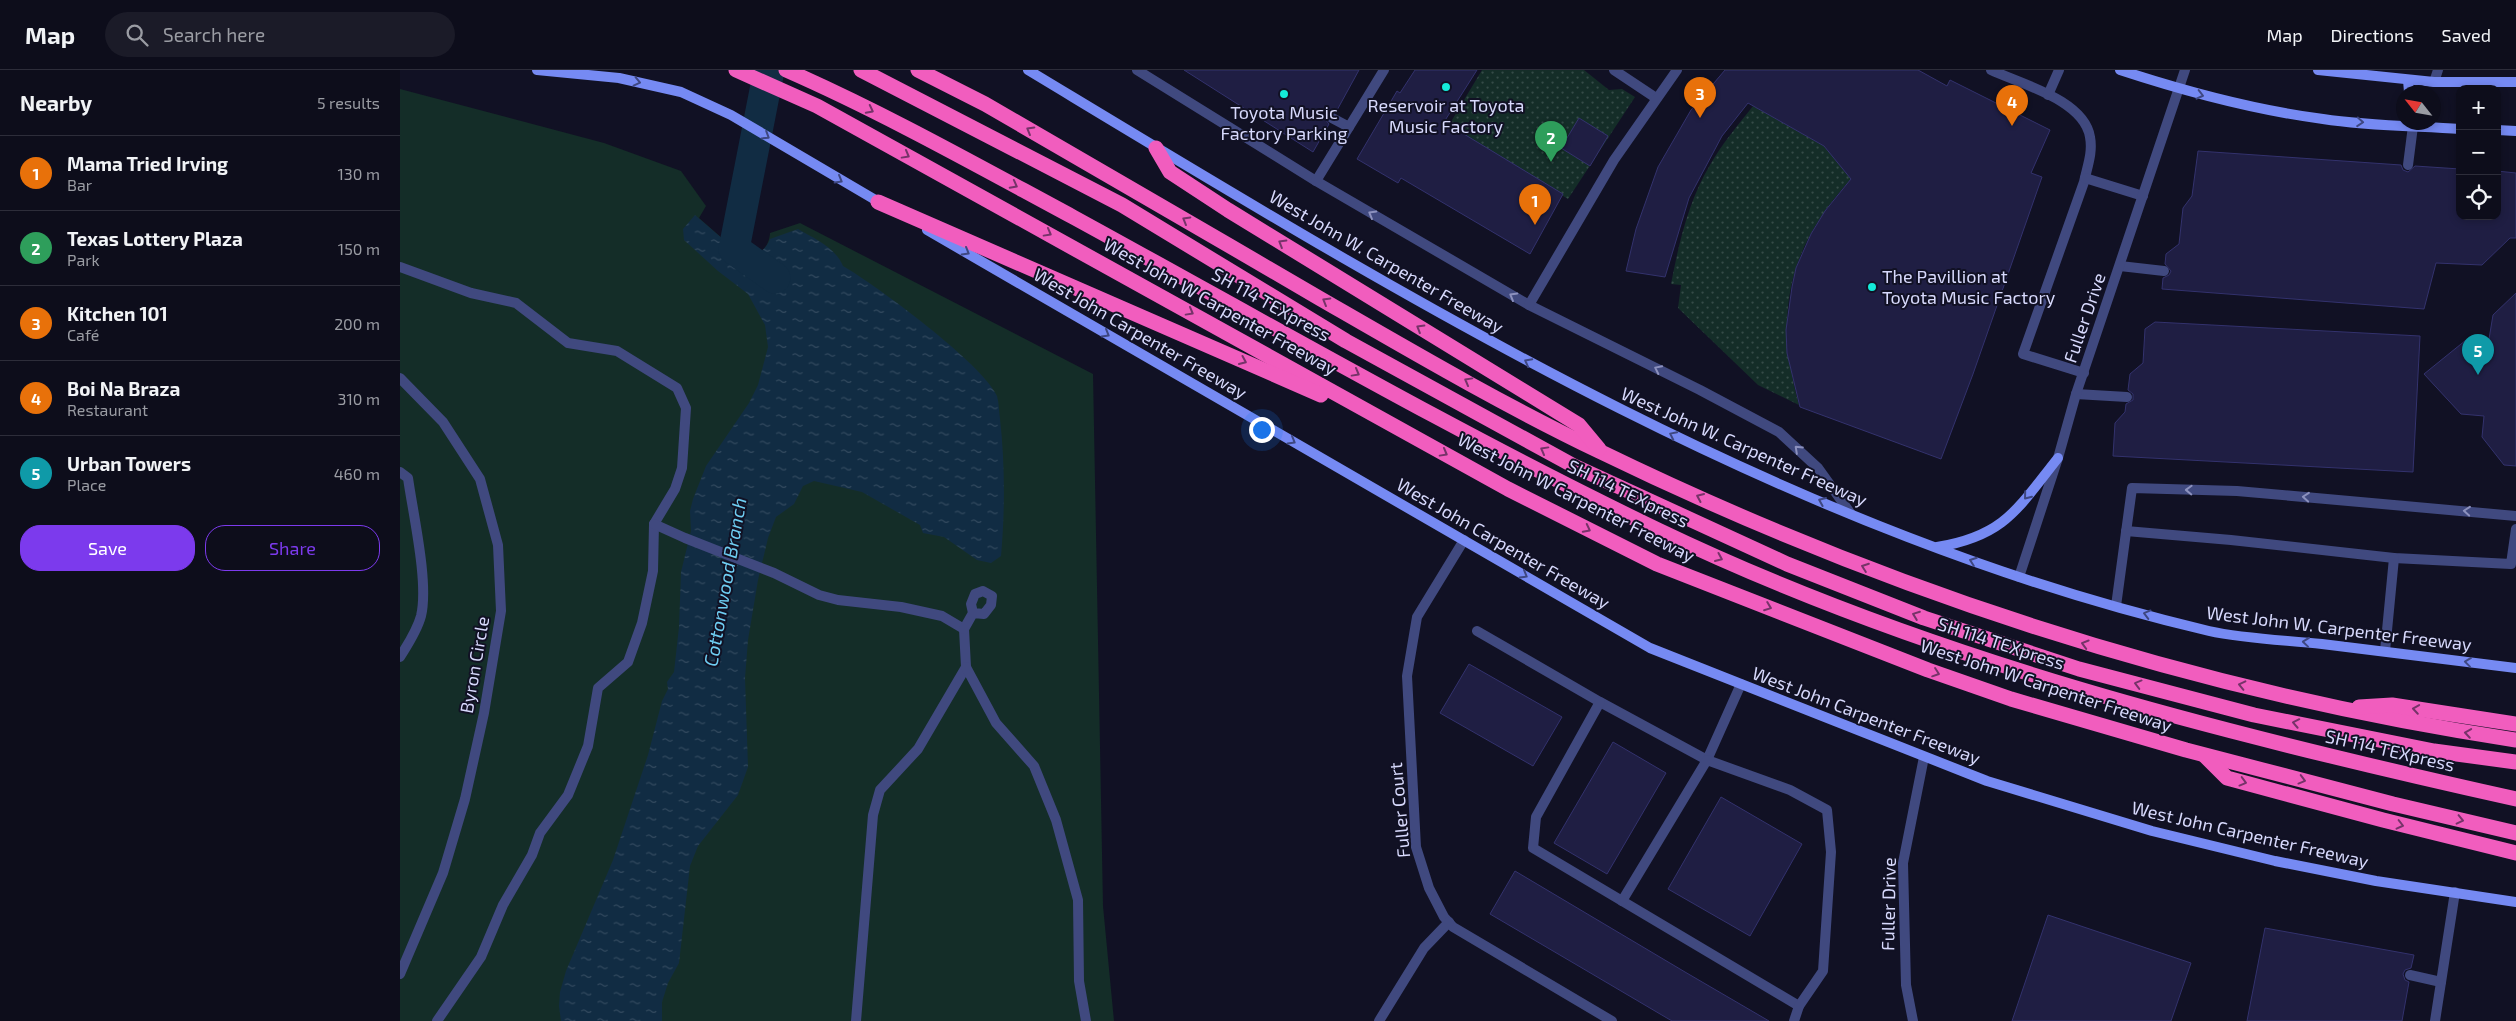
<!DOCTYPE html>
<html lang="en">
<head>
<meta charset="utf-8">
<style>
  :root { --surface:#0d0d1b; --page:#1b1b28; --text:#f1f3f6; --muted:#9a9ca3; --line:#2d2d3a; --accent:#7c3aed }
  body { margin:0; font-family:"Exo 2",sans-serif; background:var(--page); color:var(--text) }
  .controls { position:absolute; right:15px; top:15px; display:grid; overflow:hidden; border-radius:10px; box-shadow:0 2px 8px #0003 }
  .controls button { width:45px; height:45px; display:grid; place-items:center; padding:0; border:0; border-bottom:1px solid var(--line); background:var(--surface); color:var(--text); font:25px sans-serif }
  .compass { position:absolute; left:1996px; top:15px; width:45px; height:45px; border-radius:50%; background:var(--surface); box-shadow:0 2px 8px #0003; rotate:301deg }
  .you { position:absolute; left:861px; top:359px; width:18px; height:18px; margin:-12px; border:4px solid #fff; border-radius:50%; background:#1a73e8; box-shadow:0 0 0 8px #1a73e833 }
  .badge { display:grid; place-items:center; width:32px; height:32px; border-radius:50%; background:var(--accent); color:#fff; font-size:16px; font-weight:700 }
  .pin { position:absolute; translate:-50% -41px; filter:drop-shadow(0 1px 2px #0008) }
  .pin::after { content:''; position:absolute; top:26px; width:18px; height:15px; background:inherit; clip-path:polygon(0 0,100% 0,50% 100%) }
  .list { margin:0; padding:0; list-style:none }
  h2 { display:flex; justify-content:space-between; align-items:center; height:65px; margin:0; padding:0 20px; font-size:21px }
  h2 small { font-size:16px; font-weight:400; color:var(--muted) }
  .list li { display:grid; grid-template-columns:32px 1fr auto; gap:15px; align-items:center; box-sizing:border-box; height:75px; padding:0 20px; border-top:1px solid var(--line) }
  .list b { display:block; font-size:19px; white-space:nowrap }
  .list p { margin:0; font-size:16px; white-space:nowrap; color:var(--muted) }
  .list em { font-size:16px; font-style:normal; color:var(--muted) }
  .actions { display:flex; gap:10px; padding:15px 20px }
  .actions a { flex:1; padding:11px 0; border:1px solid var(--accent); border-radius:20px; text-align:center; font-size:18px; color:var(--accent) }
  .actions .main { background:var(--accent); color:#fff }
  .icon { flex:none; width:28px; height:28px; fill:none; stroke:currentColor; stroke-width:2; stroke-linecap:round; stroke-linejoin:round }
  .map { position:relative; flex:none; width:2116px; height:951px; overflow:hidden }
  header { display:flex; align-items:center; gap:30px; box-sizing:border-box; height:70px; padding:0 25px; background:var(--surface); border-bottom:1px solid var(--line) }
  header strong { font-size:24px }
  nav { display:flex; gap:28px; margin-inline-start:auto; font-size:18px }
  .search { width:350px; height:45px; background:var(--page); display:flex; align-items:center; gap:12px; box-sizing:border-box; padding:0 18px; border-radius:28px; color:var(--muted); font-size:19px }
  main { display:flex }
  aside { flex:1; background:var(--surface) }
  .map>svg:first-child { display:block }
  .grass { fill:#142d28 }
  .park { fill:url(#park-dots) }
  .water { fill:url(#water-ripples) }
  .lines { fill:none; stroke-linecap:round; stroke-linejoin:round }
  .river { stroke:#112c43; stroke-width:31 }
  .building { fill:#1f1e43; stroke:#33326d }
  .lane { stroke:#40497f; stroke-width:10 }
  .street { stroke:#40497f; stroke-width:10 }
  .secondary { stroke:#768af3; stroke-width:10 }
  .highway { stroke:#f15dbe; stroke-width:15 }
  .oneway { stroke:#3e4781 }
  .oneway2 { stroke:#763369 }
  .oneway3 { stroke:#8c91be }
  .poi-dot { fill:#14ead9; stroke:#111124; stroke-width:2 }
  .labels { text-anchor:middle; stroke-width:4; stroke-linejoin:round; paint-order:stroke }
  .poi-label { font-size:18px; fill:#d7d9fc; stroke:#111124 }
  .street-label { font-size:18px; fill:#d7d9fc; stroke:#111124 }
  .water-label { font-size:19px; font-style:italic; fill:#6ecdf2; stroke:#111124 }
</style>
</head>
<body>
<header>
<strong>Map</strong>
<div class="search"><svg class="icon" aria-label="search" viewBox="0 0 24 24"><circle cx="10" cy="10" r="6"/><path d="M15 15l6 6"/></svg>Search here</div>
<nav><a>Map</a><a>Directions</a><a>Saved</a></nav>
</header>
<main>
<aside>
<h2>Nearby<small>5 results</small></h2>
<ul class="list">
<li><span class="badge" style="background:#e8710a">1</span><div><b>Mama Tried Irving</b><p>Bar</p></div><em>130 m</em></li>
<li><span class="badge" style="background:#2e9e5b">2</span><div><b>Texas Lottery Plaza</b><p>Park</p></div><em>150 m</em></li>
<li><span class="badge" style="background:#e8710a">3</span><div><b>Kitchen 101</b><p>Café</p></div><em>200 m</em></li>
<li><span class="badge" style="background:#e8710a">4</span><div><b>Boi Na Braza</b><p>Restaurant</p></div><em>310 m</em></li>
<li><span class="badge" style="background:#0f9aa8">5</span><div><b>Urban Towers</b><p>Place</p></div><em>460 m</em></li>
</ul>
<div class="actions"><a class="main">Save</a><a>Share</a></div>
</aside>
<div class="map">
<svg width="2116" height="951" viewBox="0 0 2116 951">
  <defs>
    <pattern id="park-dots" width="8" height="8" patternUnits="userSpaceOnUse" patternTransform="scale(1.25)"><rect width="8" height="8" fill="#142d28"/><path d="M2 2h.1M6 6h.1" fill="none" stroke="#354b48" stroke-width="1.8" stroke-linecap="round"/></pattern>
    <pattern id="water-ripples" width="26" height="14" patternUnits="userSpaceOnUse" patternTransform="scale(1.25)"><rect width="26" height="14" fill="#112c43"/><path d="M2 4q2-2 4 0t4 0M15 11q2-2 4 0t4 0" fill="none" stroke="#334a5f"/></pattern>
  </defs>
  <rect width="100%" height="100%" fill="#111124"/>
  <path class="grass" d="M0,19L204,73L281,101L306,136L299,148L339,183C355,188 369,181 370,163L400,153L693,304L703,836L714,951H0Z"/>
  <g class="park">
    <path d="M1082,0H1184L1209,20L1222,19L1235,27L1168,129L1049,55Z"/>
    <path d="M1353,36L1424,76L1451,109C1387,179 1374,244 1399,335L1358,315L1278,238L1281,215L1271,214C1279,173 1288,132 1310,95C1322,74 1338,55 1353,36Z"/>
  </g>
  <path class="water" d="M295,145L339,183C353,189 365,182 370,169L398,159C415,169 435,177 443,196C476,215 583,294 597,326C599,333 599,342 600,349C605,393 605,442 601,486L591,493L577,490L544,467L523,463L520,455L462,422L414,411L403,416L394,434L376,447L368,468L358,510L348,570L345,608L348,697L338,725L298,776L290,796L279,893L268,913L262,932V951H161L159,936L160,922L166,901L213,790L248,685L262,631L268,619L267,612L274,602L279,557L281,502L291,461L290,441L293,429L306,396L349,333L358,315L368,277L365,255L348,224L318,201L284,170L283,159Z"/>
  <g class="lines">
    <path class="river" d="M369,0L334,179L375,208"/>
  </g>
  <g class="building">
    <path d="M784,0H959L936,42L931,41L926,44L925,49L929,54L913,82Z"/>
    <path d="M1015,0H1077L1044,52L1163,124L1130,184L1001,108L998,113L957,89L997,21L1000,23Z"/>
    <path d="M1325,0H1518L1547,16L1550,10L1650,60L1631,103L1642,107L1573,304L1541,389L1400,337L1387,283L1386,260L1392,217L1396,198L1411,164L1425,141L1451,109L1424,76L1348,33L1322,66L1289,128L1265,207L1226,201L1236,159L1258,97L1291,40Z"/>
    <path d="M1179,48L1208,66L1190,96L1161,78Z"/>
    <path d="M1798,81L2001,95L2003,100L2008,102L2015,96L2060,99V146H2097V101L2116,103V168H2110L2082,195L2036,193L2024,239L1762,219L1763,208L1769,205L1771,201L1765,194L1766,184L1779,174L1783,138L1792,126Z"/>
    <path d="M2116,223V396L2104,395L2082,367L2084,346L2061,344L2024,304L2066,270L2089,269L2093,245Z"/>
    <path d="M1755,252L2020,266L2013,402L1713,386L1715,353L1725,342L1726,334L1733,330V324L1728,320L1730,304L1743,293L1745,259Z"/>
    <path d="M1069,594L1162,647L1133,696L1040,643Z"/>
    <path d="M1213,672L1266,703L1207,804L1154,773Z"/>
    <path d="M1321,727L1402,774L1350,866L1268,819Z"/>
    <path d="M1115,801L1285,902L1369,951H1272L1182,898L1090,844Z"/>
    <path d="M1648,845L1791,893L1771,951H1612Z"/>
    <path d="M1865,858L2014,885L2011,898L2005,900L2003,904L2005,910L2009,912L2002,951H1847Z"/>
  </g>
  <g class="lines">
    <g class="lane">
      <path d="M737,0L916,111L1129,235L1300,320L1379,362L1418,398L1451,444"/>
      <path d="M1214,0L1256,28"/>
      <path d="M1591,0C1621,14 1684,30 1690,67C1693,83 1687,97 1684,112L1623,284L1684,303"/>
      <path d="M2034,12L2038,0"/>
      <path d="M1648,25L1659,0"/>
      <path d="M932,48L949,57"/>
      <path d="M2008,95L2013,56"/>
      <path d="M1685,108L1743,126"/>
      <path d="M916,111L984,0"/>
      <path d="M1720,196L1764,201"/>
      <path d="M0,197L71,223L116,233L168,273L217,281L277,318L286,338L282,398L275,419L254,454L253,501L242,553L228,592L198,618L188,676L168,725L140,763L132,785L103,835L81,887L37,951"/>
      <path d="M1129,235L1214,90L1277,0"/>
      <path d="M1676,324L1727,327"/>
      <path d="M0,402L8,408C13,444 29,513 21,546C17,561 8,574 0,587"/>
      <path d="M254,454L285,468L374,503L419,525L438,530L501,537L542,546L564,559L566,597L518,679L480,720L473,745L456,951"/>
      <path d="M1726,461L1831,470L1994,488L2111,494L2116,459"/>
      <path d="M1064,470L1017,547L1007,606L1016,777L1029,818L1044,847L1053,857L1212,951"/>
      <path d="M1716,536L1732,418L1837,421L2116,446"/>
      <path d="M564,559L573,543L571,534L575,524L583,521L592,526L591,535L584,544L573,543"/>
      <path d="M1077,561L1200,632L1307,690L1341,614"/>
      <path d="M1985,581L1994,488"/>
      <path d="M566,597L596,653L634,696L656,750L678,830L679,911L686,951"/>
      <path d="M1200,632L1136,747L1133,778L1399,936"/>
      <path d="M1222,831L1307,690L1390,720L1427,740L1431,782L1423,901L1399,936L1394,951"/>
      <path d="M2010,905L2041,912"/>
      <path d="M979,951L1024,878L1049,852"/>
      <path d="M2035,951L2055,822"/>
    </g>
    <g class="street">
      <path d="M0,308L43,352L80,409L98,475L101,541L84,643L65,729L43,803L0,904"/>
      <path d="M1619,507L1658,388L1676,324L1785,0"/>
      <path d="M1513,951L1506,915L1503,793L1524,687"/>
    </g>
    <g class="secondary">
      <path d="M137,0L219,8L281,22L331,45L484,135"/>
      <path d="M628,0C1001,225 1379,460 1809,561C1845,569 1885,570 1922,574C1987,582 2051,590 2116,598"/>
      <path d="M1720,0C1787,22 1854,40 1923,49C1968,56 2015,56 2060,59"/>
      <path d="M1918,0L2034,12H2116"/>
      <path d="M2008,10L2009,22"/>
      <path d="M2097,60L2116,61"/>
      <path d="M527,160L1250,578L1587,711L1752,761L1875,791L1976,811L2116,832"/>
      <path d="M1537,477C1605,466 1618,438 1658,388"/>
    </g>
    <g class="highway">
      <path d="M336,0L417,36L1108,419L1257,494L1528,600L1611,629L1786,680L1993,734L2116,763"/>
      <path d="M386,0C484,43 578,96 673,147C867,253 1058,364 1258,460C1529,590 1824,664 2116,729"/>
      <path d="M461,0L722,135L946,271L1174,396L1387,494L1524,548L1679,599L1854,645L2034,681L2116,692"/>
      <path d="M518,0L585,34C697,99 808,163 919,228C1011,281 1103,335 1199,381C1489,522 1797,622 2116,670"/>
      <path d="M756,78L770,102L828,140L1179,355L1199,379"/>
      <path d="M478,132L921,325"/>
      <path d="M1959,637L1992,635L2116,654"/>
      <path d="M1805,686L1827,708L1983,750L2116,783"/>
    </g>
  </g>
  <defs><path id="oneway-chevron" d="M-2-3.5L2.5 0L-2 3.5" fill="none" stroke-width="1.6" stroke-linecap="round" stroke-linejoin="round" transform="scale(1.25)"/></defs>
  <g class="oneway">
    <use href="#oneway-chevron" transform="translate(237 12) rotate(13)"/>
    <use href="#oneway-chevron" transform="translate(1800 25) rotate(14)"/>
    <use href="#oneway-chevron" transform="translate(1960 52) rotate(4)"/>
    <use href="#oneway-chevron" transform="translate(366 66) rotate(32)"/>
    <use href="#oneway-chevron" transform="translate(439 110) rotate(30)"/>
    <use href="#oneway-chevron" transform="translate(566 182) rotate(30)"/>
    <use href="#oneway-chevron" transform="translate(706 264) rotate(30)"/>
    <use href="#oneway-chevron" transform="translate(1128 292) rotate(-152)"/>
    <use href="#oneway-chevron" transform="translate(1273 365) rotate(-154)"/>
    <use href="#oneway-chevron" transform="translate(892 371) rotate(30)"/>
    <use href="#oneway-chevron" transform="translate(1627 426) rotate(129)"/>
    <use href="#oneway-chevron" transform="translate(1422 431) rotate(-157)"/>
    <use href="#oneway-chevron" transform="translate(1573 491) rotate(-160)"/>
    <use href="#oneway-chevron" transform="translate(1124 505) rotate(30)"/>
    <use href="#oneway-chevron" transform="translate(1747 544) rotate(-165)"/>
    <use href="#oneway-chevron" transform="translate(1906 572) rotate(-174)"/>
    <use href="#oneway-chevron" transform="translate(2068 592) rotate(-173)"/>
  </g>
  <g class="oneway2">
    <use href="#oneway-chevron" transform="translate(470 40) rotate(27)"/>
    <use href="#oneway-chevron" transform="translate(630 60) rotate(-150)"/>
    <use href="#oneway-chevron" transform="translate(506 85) rotate(29)"/>
    <use href="#oneway-chevron" transform="translate(614 115) rotate(28)"/>
    <use href="#oneway-chevron" transform="translate(786 150) rotate(-150)"/>
    <use href="#oneway-chevron" transform="translate(648 163) rotate(29)"/>
    <use href="#oneway-chevron" transform="translate(882 173) rotate(-149)"/>
    <use href="#oneway-chevron" transform="translate(926 231) rotate(-150)"/>
    <use href="#oneway-chevron" transform="translate(790 242) rotate(29)"/>
    <use href="#oneway-chevron" transform="translate(1020 258) rotate(-149)"/>
    <use href="#oneway-chevron" transform="translate(843 291) rotate(24)"/>
    <use href="#oneway-chevron" transform="translate(956 303) rotate(29)"/>
    <use href="#oneway-chevron" transform="translate(1068 311) rotate(-151)"/>
    <use href="#oneway-chevron" transform="translate(1144 380) rotate(-151)"/>
    <use href="#oneway-chevron" transform="translate(1044 383) rotate(29)"/>
    <use href="#oneway-chevron" transform="translate(1300 427) rotate(-156)"/>
    <use href="#oneway-chevron" transform="translate(1187 459) rotate(27)"/>
    <use href="#oneway-chevron" transform="translate(1319 488) rotate(24)"/>
    <use href="#oneway-chevron" transform="translate(1465 497) rotate(-160)"/>
    <use href="#oneway-chevron" transform="translate(1368 537) rotate(21)"/>
    <use href="#oneway-chevron" transform="translate(1516 545) rotate(-159)"/>
    <use href="#oneway-chevron" transform="translate(1685 574) rotate(-164)"/>
    <use href="#oneway-chevron" transform="translate(1536 603) rotate(19)"/>
    <use href="#oneway-chevron" transform="translate(1738 614) rotate(-165)"/>
    <use href="#oneway-chevron" transform="translate(1842 615) rotate(-167)"/>
    <use href="#oneway-chevron" transform="translate(2016 639) rotate(-171)"/>
    <use href="#oneway-chevron" transform="translate(1896 653) rotate(-169)"/>
    <use href="#oneway-chevron" transform="translate(2068 663) rotate(-171)"/>
    <use href="#oneway-chevron" transform="translate(1902 710) rotate(15)"/>
    <use href="#oneway-chevron" transform="translate(1843 712) rotate(15)"/>
    <use href="#oneway-chevron" transform="translate(2060 750) rotate(13)"/>
    <use href="#oneway-chevron" transform="translate(2000 755) rotate(14)"/>
  </g>
  <g class="oneway3">
    <use href="#oneway-chevron" transform="translate(972 144) rotate(-150)"/>
    <use href="#oneway-chevron" transform="translate(1113 226) rotate(-150)"/>
    <use href="#oneway-chevron" transform="translate(1258 299) rotate(-154)"/>
    <use href="#oneway-chevron" transform="translate(1398 379) rotate(-137)"/>
    <use href="#oneway-chevron" transform="translate(1789 420) rotate(-178)"/>
    <use href="#oneway-chevron" transform="translate(1906 427) rotate(-175)"/>
    <use href="#oneway-chevron" transform="translate(2067 441) rotate(-175)"/>
  </g>
  <g class="poi-dot">
    <circle cx="1046" cy="17" r="5"/>
    <circle cx="884" cy="24" r="5"/>
    <circle cx="1472" cy="217" r="5"/>
  </g>
  <g class="labels">
    <g class="poi-label">
      <text x="1046" y="42">Reservoir at Toyota<tspan x="1046" dy="21">Music Factory</tspan></text>
      <text x="884" y="49">Toyota Music<tspan x="884" dy="21">Factory Parking</tspan></text>
      <text x="1482" y="213" text-anchor="start">The Pavillion at<tspan x="1482" dy="21">Toyota Music Factory</tspan></text>
    </g>
    <g class="street-label">
      <text transform="translate(986 192) rotate(30)" y="6">West John W. Carpenter Freeway</text>
      <text transform="translate(871 235) rotate(29)" y="6">SH 114 TEXpress</text>
      <text transform="translate(820 237) rotate(29)" y="6">West John W Carpenter Freeway</text>
      <text transform="translate(1685 248) rotate(-71)" y="6">Fuller Drive</text>
      <text transform="translate(740 264) rotate(30)" y="6">West John Carpenter Freeway</text>
      <text transform="translate(1344 377) rotate(24)" y="6">West John W. Carpenter Freeway</text>
      <text transform="translate(1228 424) rotate(26)" y="6">SH 114 TEXpress</text>
      <text transform="translate(1176 428) rotate(27)" y="6">West John W Carpenter Freeway</text>
      <text transform="translate(1103 474) rotate(30)" y="6">West John Carpenter Freeway</text>
      <text transform="translate(1939 559) rotate(7)" y="6">West John W. Carpenter Freeway</text>
      <text transform="translate(1601 574) rotate(18)" y="6">SH 114 TEXpress</text>
      <text transform="translate(75 595) rotate(-80)" y="6">Byron Circle</text>
      <text transform="translate(1646 616) rotate(18)" y="6">West John W Carpenter Freeway</text>
      <text transform="translate(1466 646) rotate(21)" y="6">West John Carpenter Freeway</text>
      <text transform="translate(1990 681) rotate(13)" y="6">SH 114 TEXpress</text>
      <text transform="translate(1000 740) rotate(-95)" y="6">Fuller Court</text>
      <text transform="translate(1850 765) rotate(13)" y="6">West John Carpenter Freeway</text>
      <text transform="translate(1489 834) rotate(-89)" y="6">Fuller Drive</text>
    </g>
    <g class="water-label">
      <text transform="translate(325 512) rotate(-80)" y="7">Cottonwood Branch</text>
    </g>
  </g>
</svg>
<div class="controls">
<button>+</button>
<button>−</button>
<button><svg class="icon" aria-label="locate" viewBox="0 0 24 24"><circle cx="12" cy="12" r="6"/><path d="M12 2v4M12 18v4M2 12h4M18 12h4"/></svg></button>
</div>
<svg class="compass" viewBox="-18 -18 36 36"><path d="M0-13l5 13h-10z" fill="#e53935"/><path d="M0 13l5-13h-10z" fill="#9a9ca3"/></svg>
<div class="you"></div>
<div class="pin badge" style="left:1135px;top:155px;background:#e8710a">1</div>
<div class="pin badge" style="left:1151px;top:92px;background:#2e9e5b">2</div>
<div class="pin badge" style="left:1300px;top:48px;background:#e8710a">3</div>
<div class="pin badge" style="left:1612px;top:56px;background:#e8710a">4</div>
<div class="pin badge" style="left:2078px;top:305px;background:#0f9aa8">5</div>
</div>
</main>
</body>
</html>
